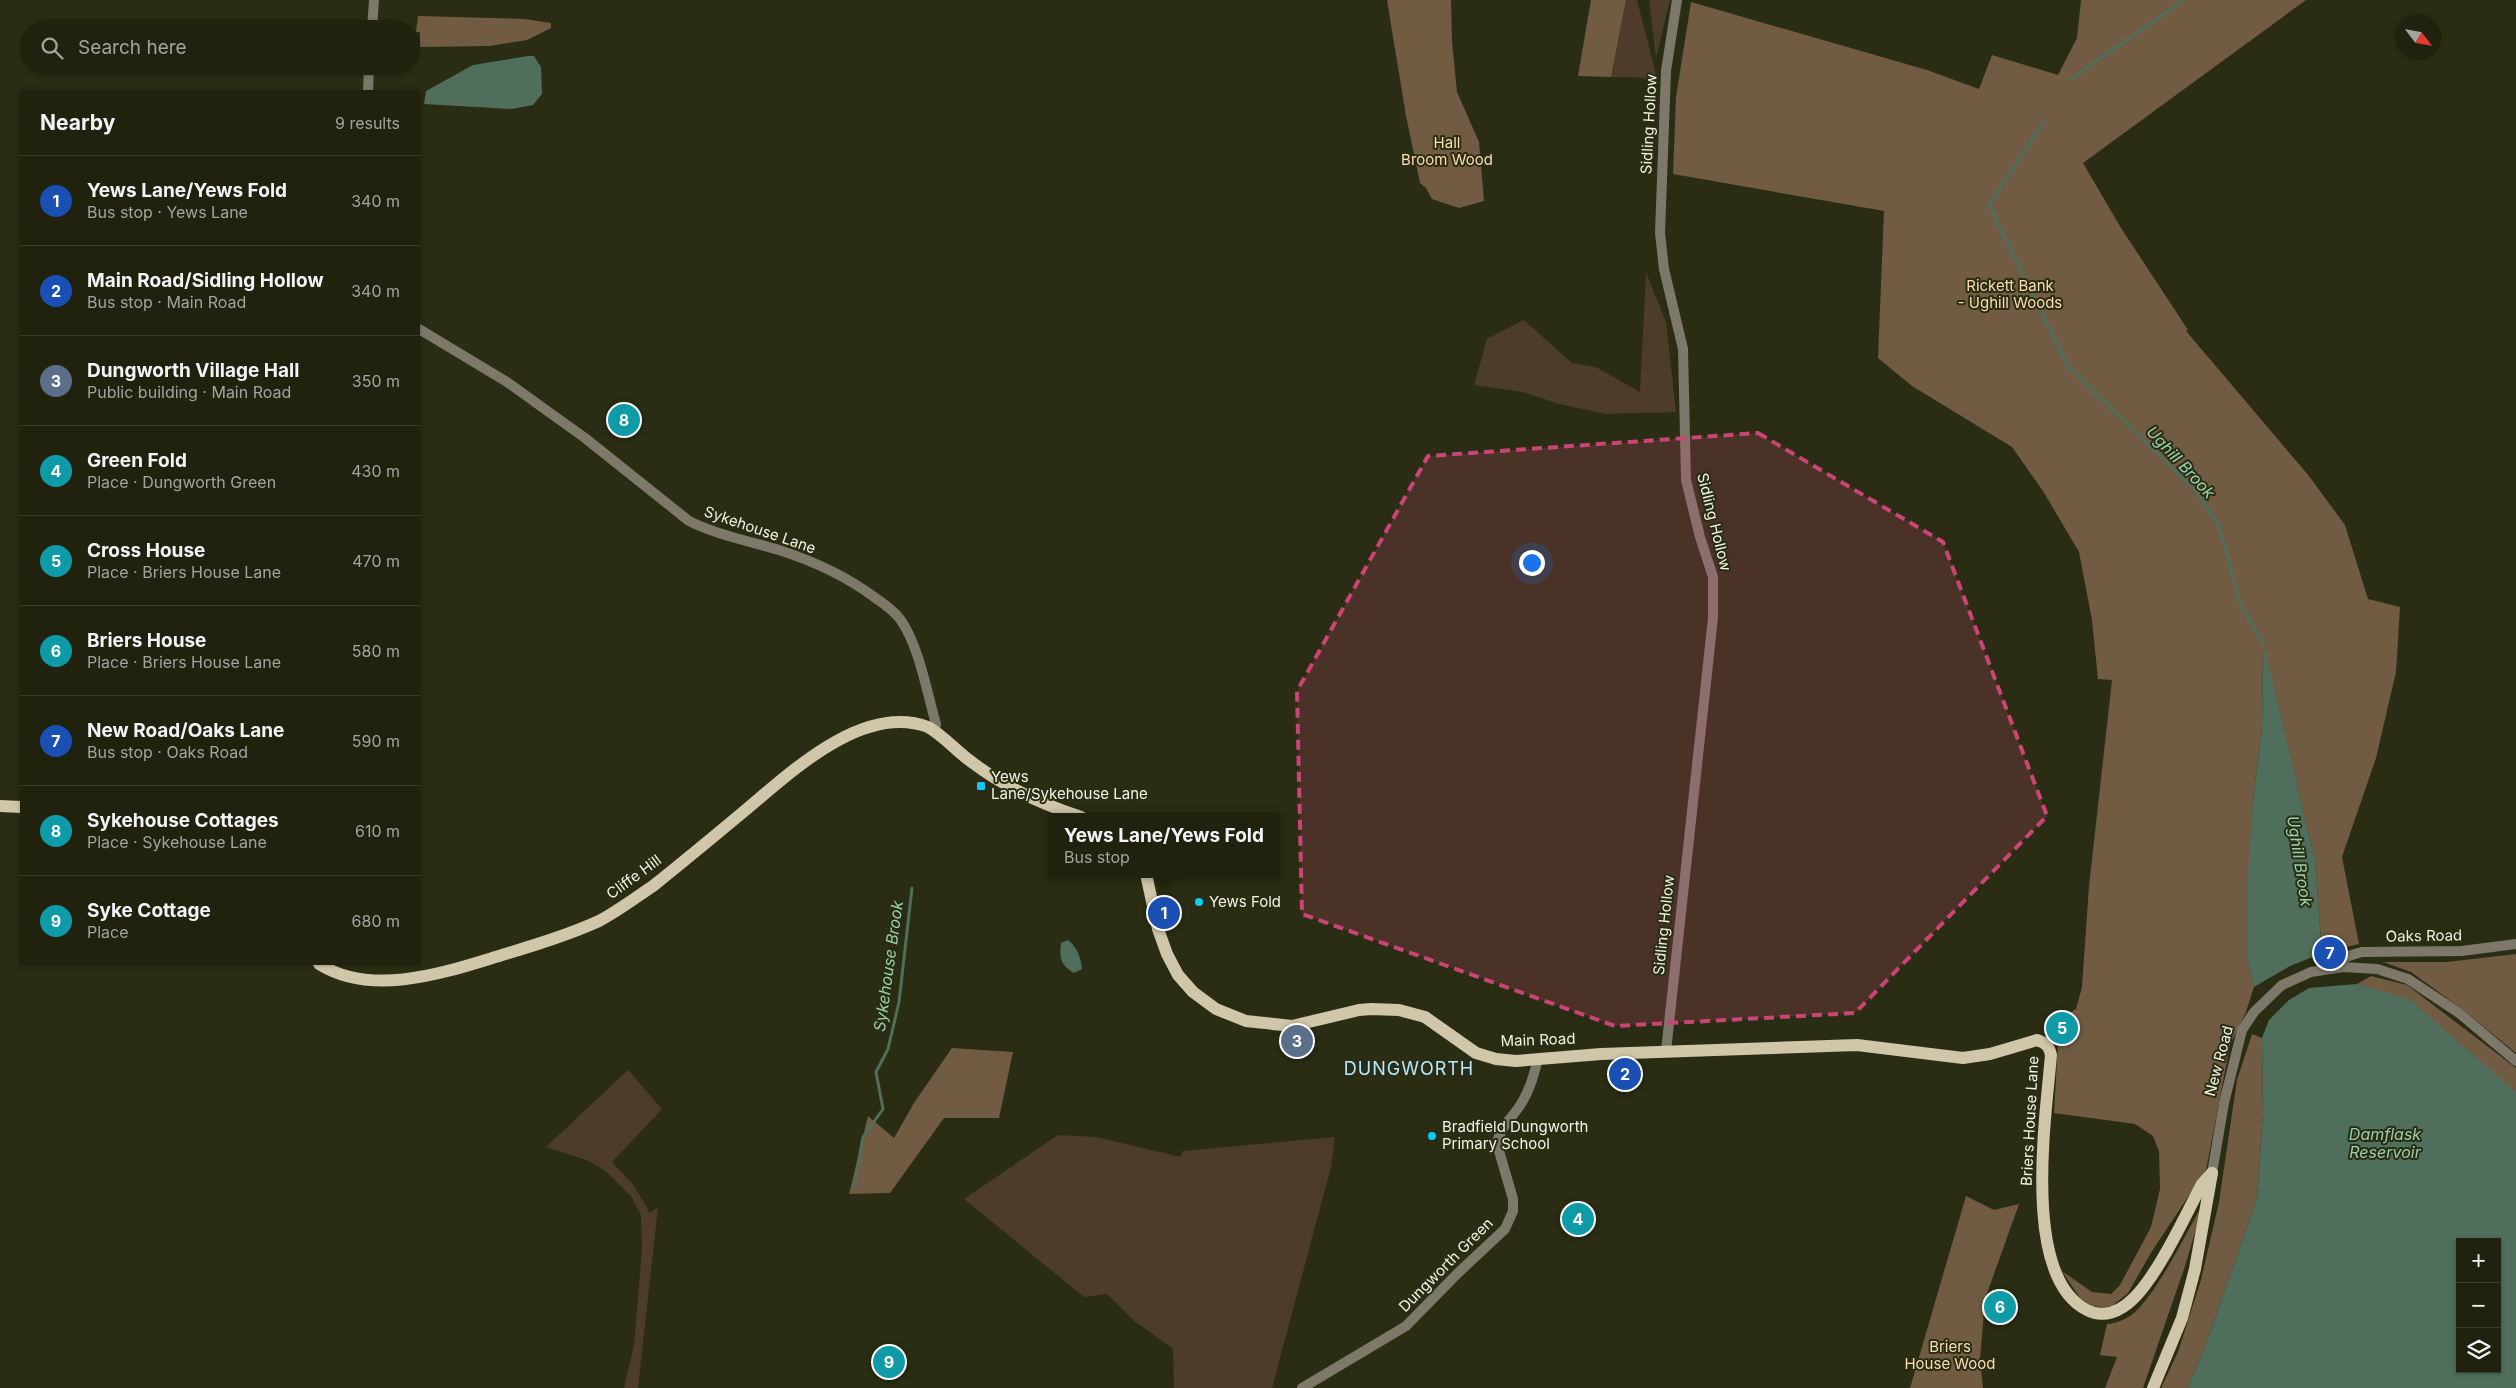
<!DOCTYPE html>
<html lang="en">
<head>
<meta charset="utf-8">
<style>
  :root { --surface:#20220e; --page:#2d2f1c; --text:#f1f3f6; --muted:#a2a49e; --line:#3d3f2e; --accent:#0ecafa }
  body { margin:0; font-family:Inter,sans-serif; background:var(--page); color:var(--text) }
  .controls { position:absolute; right:15px; bottom:15px; display:grid; overflow:hidden; border-radius:0px; box-shadow:0 1px 4px #0004 }
  .controls button { width:45px; height:45px; display:grid; place-items:center; padding:0; border:0; border-bottom:1px solid var(--line); background:var(--surface); color:var(--text); font:25px sans-serif }
  .compass { position:absolute; left:2396px; top:15px; width:45px; height:45px; border-radius:50%; background:var(--surface); box-shadow:0 1px 4px #0004; rotate:122deg }
  .you { position:absolute; left:1531px; top:562px; width:18px; height:18px; margin:-12px; border:4px solid #fff; border-radius:50%; background:#1a73e8; box-shadow:0 0 0 8px #1a73e833 }
  .badge { display:grid; place-items:center; width:32px; height:32px; border-radius:50%; background:var(--accent); color:#fff; font-size:16px; font-weight:700 }
  .pin { position:absolute; translate:-50% -50%; border:2px solid #fff; box-shadow:0 1px 5px #0006 }
  .popup { position:absolute; left:1048px; top:813px; width:232px; height:65px; box-sizing:border-box; display:grid; place-content:center; border-radius:0px; background:var(--surface); filter:drop-shadow(0 1px 4px #0005); font-size:16px; white-space:nowrap; color:var(--muted) }
  .popup b { font-size:19px; color:var(--text) }
  .popup::after { content:''; position:absolute; left:50%; top:100%; margin-left:-10px; border:10px solid transparent; border-top-color:var(--surface) }
  .list { margin:0; padding:0; list-style:none }
  h2 { display:flex; justify-content:space-between; align-items:center; height:65px; margin:0; padding:0 20px; font-size:21px }
  h2 small { font-size:16px; font-weight:400; color:var(--muted) }
  .list li { display:grid; grid-template-columns:32px 1fr auto; gap:15px; align-items:center; box-sizing:border-box; height:90px; padding:0 20px; border-top:1px solid var(--line) }
  .list b { display:block; font-size:19px; white-space:nowrap }
  .list p { margin:0; font-size:16px; white-space:nowrap; color:var(--muted) }
  .list em { font-size:16px; font-style:normal; color:var(--muted) }
  .icon { flex:none; width:28px; height:28px; fill:none; stroke:currentColor; stroke-width:2; stroke-linecap:round; stroke-linejoin:round }
  .map { position:relative; flex:none; width:2516px; height:1388px; overflow:hidden }
  .search { position:absolute; background:var(--surface); box-shadow:0 1px 4px #0004; left:20px; top:20px; width:400px; height:55px; display:flex; align-items:center; gap:12px; box-sizing:border-box; padding:0 18px; border-radius:28px; color:var(--muted); font-size:19px }
  .panel { position:absolute; background:var(--surface); box-shadow:0 1px 4px #0004; left:20px; top:90px; width:400px; height:875px; border-radius:0px }
  .map>svg:first-child { display:block }
  .green { fill:#4d3c29 }
  .forest { fill:#715b43 }
  .water { fill:#4f6e5b; fill-rule:evenodd }
  .lines { fill:none; stroke-linecap:round; stroke-linejoin:round }
  .stream { stroke:#4f6e5b; stroke-width:3 }
  .minor { stroke:#7d786a; stroke-width:10 }
  .major { stroke:#d0c6aa; stroke-width:12 }
  .marked { fill:#cb4476; fill-opacity:0.2; stroke:#cb4476; stroke-width:4; stroke-dasharray:10 6; stroke-linejoin:round }
  .poi-dot { fill:#0ecafa; stroke:#2a2d13; stroke-width:2 }
  .labels { text-anchor:middle; stroke-width:4; stroke-linejoin:round; paint-order:stroke }
  .street-label { font-size:15px; fill:#f1f3e4; stroke:#2a2d13 }
  .park-label { font-size:15px; fill:#fddbb6; stroke:#2a2d13 }
  .poi-label { font-size:15px; fill:#f1f3e4; stroke:#2a2d13; text-anchor:start }
  .water-label { font-size:16px; font-style:italic; fill:#97d0ad; stroke:#2a2d13 }
  .quarter-label { font-size:18px; letter-spacing:1px; fill:#b4e8fc; stroke:#2a2d13 }
</style>
</head>
<body>
<div class="map">
<svg width="2516" height="1388" viewBox="0 0 2516 1388">
  <rect width="100%" height="100%" fill="#2a2d13"/>
  <g class="green">
    <path d="M1626,0H1637L1657,78L1611,77Z"/>
    <path d="M1649,0H1670L1656,58Z"/>
    <path d="M1646,272L1666,322L1676,412L1606,414L1559,404L1523,392L1474,385L1487,339L1524,320L1572,363L1596,367L1640,392Z"/>
    <path d="M628,1070L662,1109L612,1162L633,1184L650,1213L658,1207L638,1388H624L634,1345L642,1249L641,1215L631,1196L608,1173L589,1161L546,1147Z"/>
    <path d="M1058,1135L1096,1137L1181,1157L1183,1151L1335,1137L1331,1167L1272,1388H1174L1173,1349L1133,1320L1107,1294L1084,1297L964,1199Z"/>
  </g>
  <g class="forest">
    <path d="M1387,0H1451L1452,41L1457,92L1479,142L1484,201L1459,208L1432,199L1426,188L1420,183L1406,116Z"/>
    <path d="M1591,0H1626L1611,77L1578,76Z"/>
    <path d="M2081,0H2306L2083,163L2121,228L2188,330L2186,331L2309,476L2345,525L2368,599L2400,607L2396,672L2376,758L2342,857L2359,944L2325,952L2321,940L2315,860L2263,644L2262,727L2253,799L2248,963L2254,987L2246,1012L2230,1045L2206,1170L2152,1251L2128,1293L2112,1306L2103,1308L2091,1305L2080,1298L2062,1271L2092,1292L2111,1294L2120,1285L2151,1227L2160,1189L2159,1151L2153,1136L2135,1124L2054,1113L2058,1044H2067L2071,1012L2076,1009L2082,987L2089,886L2112,680L2098,679L2092,620L2079,552L2043,491L2012,447L1912,386L1878,358L1884,211L1673,174L1676,97L1691,2L1927,70L1979,89L1992,55L2058,75L2077,38Z"/>
    <path d="M418,16L524,19L551,23V28L527,40L490,46L420,47V32H416Z"/>
    <path d="M2516,954V1053L2462,1009L2411,972L2383,962H2447Z"/>
    <path d="M2371,976L2407,985L2516,1068V1092L2357,984Z"/>
    <path d="M2252,1034L2262,1038L2263,1115L2257,1198L2204,1350L2187,1388H2161L2178,1352L2201,1280L2219,1202L2237,1080Z"/>
    <path d="M952,1048L1013,1052L999,1118H944L890,1193L849,1194L868,1116L894,1138L914,1103Z"/>
    <path d="M1966,1196L1994,1210L2019,1204L1985,1299L1980,1359L1983,1388H1910Z"/>
    <path d="M2204,1202L2185,1266L2143,1388H2105L2117,1357L2100,1355L2107,1324C2118,1323 2127,1319 2135,1312C2159,1290 2187,1231 2204,1202Z"/>
  </g>
  <g class="water">
    <path d="M528,56H534L541,67L542,94L533,105L512,109L424,104L426,91L473,65Z"/>
    <path d="M2263,641L2315,860L2321,940L2325,952L2290,966L2254,987L2248,963V876L2253,799L2262,727Z"/>
    <path d="M1068,940C1077,947 1081,958 1082,969L1074,973C1061,966 1059,957 1061,943Z"/>
    <path d="M2357,984L2409,999L2516,1092V1388H2187L2204,1350L2257,1198L2263,1115L2262,1038L2269,1020L2289,1000L2309,988ZM2460,1242H2497V1369H2460Z"/>
  </g>
  <g class="lines">
    <g class="stream">
      <path d="M2071,79L2184,0"/>
      <path d="M2045,120L1989,205L2067,365L2195,490L2219,525L2239,601L2263,644"/>
      <path d="M854,1187L863,1137L883,1109L876,1072L888,1049L899,1002L912,888"/>
    </g>
    <g class="minor">
      <path d="M372,29L374,0"/>
      <path d="M368,91L369,66"/>
      <path d="M419,329L507,382L585,438L689,521C717,535 749,541 779,550C813,561 846,576 874,597C883,603 894,611 900,619C919,645 927,693 936,724L935,731"/>
      <path d="M2338,967C2341,956 2352,955 2362,952L2462,951L2516,944"/>
      <path d="M1666,1051L1713,618V577L1700,537L1686,480L1683,349L1664,269L1660,233L1666,71L1677,0"/>
      <path d="M2212,1173L2224,1103L2242,1030L2254,1012L2282,985L2311,972L2343,967L2377,969L2408,979L2459,1013L2516,1061"/>
      <path d="M1302,1388L1406,1326L1458,1273L1505,1229L1513,1211V1199L1497,1144C1499,1128 1513,1117 1521,1104C1530,1090 1534,1074 1538,1059"/>
    </g>
    <g class="major">
      <path d="M0,806L21,807"/>
      <path d="M1146,874L1158,929L1167,954L1178,975L1193,992L1216,1009L1246,1021L1292,1026L1359,1010L1371,1009L1399,1010L1425,1017L1476,1053L1496,1059L1516,1061L1601,1054L1857,1045L1963,1058L1990,1054L2037,1040C2046,1043 2049,1046 2051,1055C2046,1116 2021,1277 2087,1310C2104,1319 2121,1311 2134,1298C2159,1273 2185,1216 2202,1184L2212,1173"/>
      <path d="M319,964C373,998 446,972 502,955C535,945 568,935 599,921C618,911 635,898 653,886C683,862 712,838 742,813C788,775 862,702 928,727C944,736 957,752 973,763C1006,788 1042,804 1081,817"/>
      <path d="M2153,1388L2182,1318L2195,1269L2212,1173"/>
    </g>
  </g>
  <path class="marked" d="M1758,433L1943,542L2047,816L1855,1013L1615,1026L1302,914L1297,691L1428,456Z"/>
  <g class="poi-dot">
    <rect x="976" y="781" width="10" height="10" rx="2.5"/>
    <circle cx="1199" cy="902" r="5"/>
    <circle cx="1432" cy="1136" r="5"/>
  </g>
  <g class="labels">
    <g class="street-label">
      <text transform="translate(1649 124) rotate(-87)" y="5">Sidling Hollow</text>
      <text transform="translate(1714 522) rotate(76)" y="5">Sidling Hollow</text>
      <text transform="translate(760 530) rotate(19)" y="5">Sykehouse Lane</text>
      <text transform="translate(634 877) rotate(-36)" y="5">Cliffe Hill</text>
      <text transform="translate(1664 925) rotate(-84)" y="5">Sidling Hollow</text>
      <text transform="translate(2424 936) rotate(-1)" y="5">Oaks Road</text>
      <text transform="translate(1538 1040) rotate(-2)" y="5">Main Road</text>
      <text transform="translate(2219 1061) rotate(-75)" y="5">New Road</text>
      <text transform="translate(2030 1121) rotate(-87)" y="5">Briers House Lane</text>
      <text transform="translate(1446 1265) rotate(-45)" y="5">Dungworth Green</text>
    </g>
    <g class="park-label">
      <text x="1447" y="148">Hall<tspan x="1447" dy="17">Broom Wood</tspan></text>
      <text x="2010" y="291">Rickett Bank<tspan x="2010" dy="17">- Ughill Woods</tspan></text>
      <text x="1950" y="1352">Briers<tspan x="1950" dy="17">House Wood</tspan></text>
    </g>
    <g class="poi-label">
      <text x="991" y="782">Yews<tspan x="991" dy="17">Lane/Sykehouse Lane</tspan></text>
      <text x="1209" y="907">Yews Fold</text>
      <text x="1442" y="1132">Bradfield Dungworth<tspan x="1442" dy="17">Primary School</tspan></text>
    </g>
    <g class="water-label">
      <text transform="translate(2181 462) rotate(47)" y="6">Ughill Brook</text>
      <text transform="translate(2300 861) rotate(81)" y="6">Ughill Brook</text>
      <text transform="translate(888 966) rotate(-82)" y="6">Sykehouse Brook</text>
      <text x="2385" y="1140">Damflask<tspan x="2385" dy="18">Reservoir</tspan></text>
    </g>
    <g class="quarter-label">
      <text x="1409" y="1075">DUNGWORTH</text>
    </g>
  </g>
</svg>
<div class="controls">
<button>+</button>
<button>−</button>
<button><svg class="icon" aria-label="layers" viewBox="0 0 24 24"><path d="M12 4l9 5-9 5-9-5zM3 14l9 5 9-5"/></svg></button>
</div>
<svg class="compass" viewBox="-18 -18 36 36"><path d="M0-13l5 13h-10z" fill="#e53935"/><path d="M0 13l5-13h-10z" fill="#a2a49e"/></svg>
<div class="you"></div>
<div class="pin badge" style="left:1164px;top:913px;background:#1a4fb4">1</div>
<div class="popup"><b>Yews Lane/Yews Fold</b>Bus stop</div>
<div class="pin badge" style="left:1625px;top:1074px;background:#1a4fb4">2</div>
<div class="pin badge" style="left:1297px;top:1041px;background:#5c6f8a">3</div>
<div class="pin badge" style="left:1578px;top:1219px;background:#0f9aa8">4</div>
<div class="pin badge" style="left:2062px;top:1028px;background:#0f9aa8">5</div>
<div class="pin badge" style="left:2000px;top:1307px;background:#0f9aa8">6</div>
<div class="pin badge" style="left:2330px;top:953px;background:#1a4fb4">7</div>
<div class="pin badge" style="left:624px;top:420px;background:#0f9aa8">8</div>
<div class="pin badge" style="left:889px;top:1362px;background:#0f9aa8">9</div>
<div class="search"><svg class="icon" aria-label="search" viewBox="0 0 24 24"><circle cx="10" cy="10" r="6"/><path d="M15 15l6 6"/></svg>Search here</div>
<section class="panel">
<h2>Nearby<small>9 results</small></h2>
<ul class="list">
<li><span class="badge" style="background:#1a4fb4">1</span><div><b>Yews Lane/Yews Fold</b><p>Bus stop · Yews Lane</p></div><em>340 m</em></li>
<li><span class="badge" style="background:#1a4fb4">2</span><div><b>Main Road/Sidling Hollow</b><p>Bus stop · Main Road</p></div><em>340 m</em></li>
<li><span class="badge" style="background:#5c6f8a">3</span><div><b>Dungworth Village Hall</b><p>Public building · Main Road</p></div><em>350 m</em></li>
<li><span class="badge" style="background:#0f9aa8">4</span><div><b>Green Fold</b><p>Place · Dungworth Green</p></div><em>430 m</em></li>
<li><span class="badge" style="background:#0f9aa8">5</span><div><b>Cross House</b><p>Place · Briers House Lane</p></div><em>470 m</em></li>
<li><span class="badge" style="background:#0f9aa8">6</span><div><b>Briers House</b><p>Place · Briers House Lane</p></div><em>580 m</em></li>
<li><span class="badge" style="background:#1a4fb4">7</span><div><b>New Road/Oaks Lane</b><p>Bus stop · Oaks Road</p></div><em>590 m</em></li>
<li><span class="badge" style="background:#0f9aa8">8</span><div><b>Sykehouse Cottages</b><p>Place · Sykehouse Lane</p></div><em>610 m</em></li>
<li><span class="badge" style="background:#0f9aa8">9</span><div><b>Syke Cottage</b><p>Place</p></div><em>680 m</em></li>
</ul>
</section>
</div>
</body>
</html>
